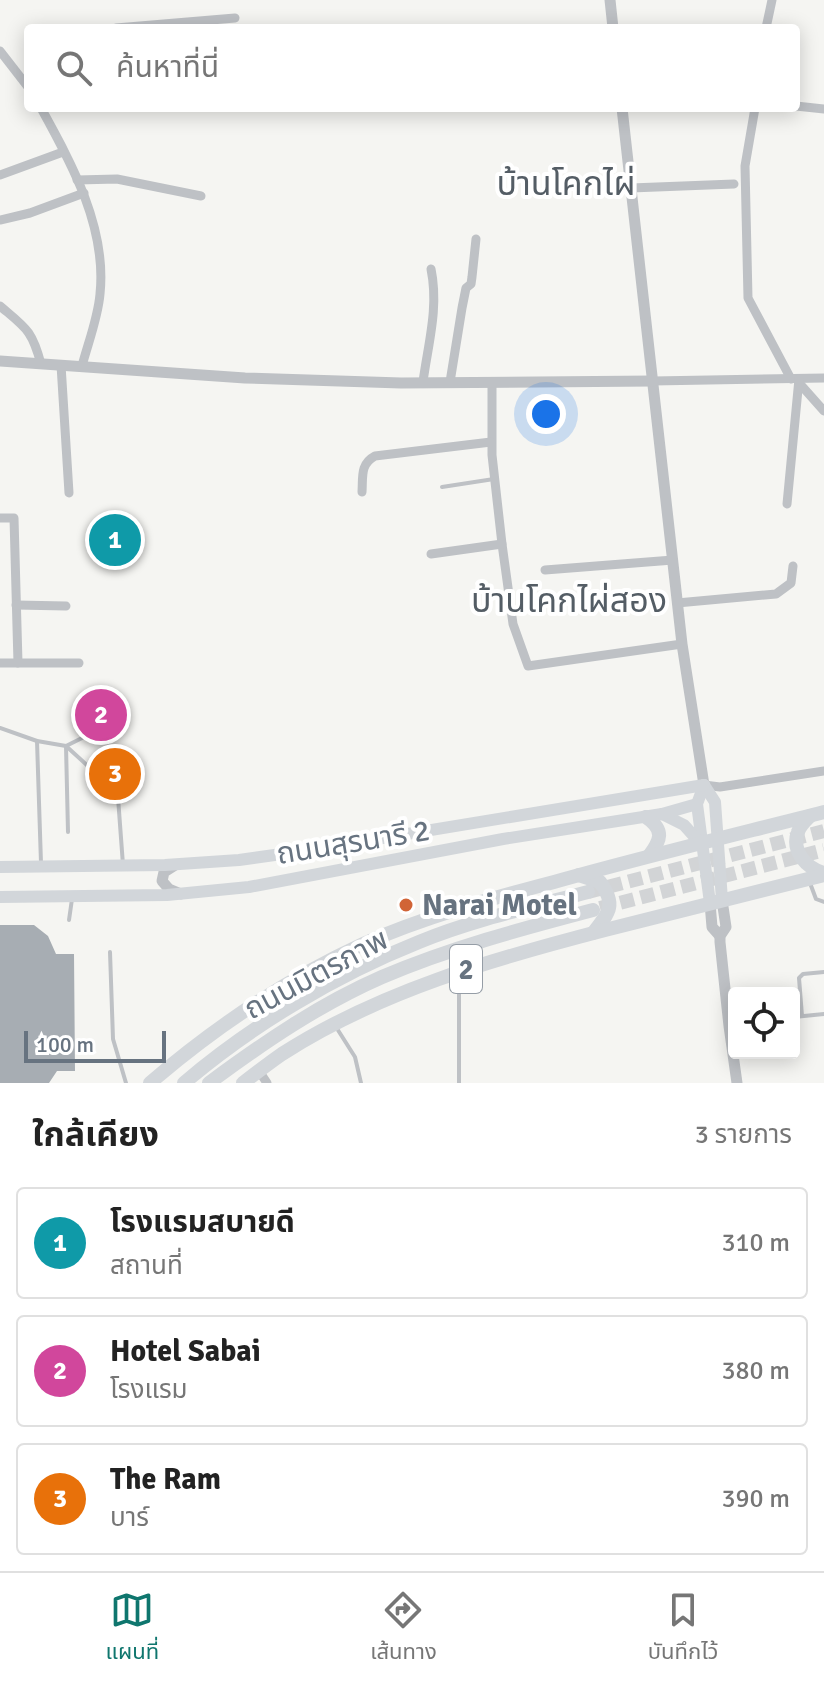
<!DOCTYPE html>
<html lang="th">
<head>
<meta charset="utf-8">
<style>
  :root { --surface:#fff; --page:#f2f2f2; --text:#222; --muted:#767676; --line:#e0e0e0; --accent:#0f766e }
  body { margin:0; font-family:Signika,"Noto Sans Thai",sans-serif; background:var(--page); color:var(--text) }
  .controls { position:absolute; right:24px; bottom:24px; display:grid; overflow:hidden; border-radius:8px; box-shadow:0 4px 20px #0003 }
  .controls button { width:72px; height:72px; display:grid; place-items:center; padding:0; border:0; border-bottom:2px solid var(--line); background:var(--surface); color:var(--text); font:40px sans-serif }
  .scale { position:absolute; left:24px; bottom:20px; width:142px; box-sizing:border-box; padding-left:8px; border:4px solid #677380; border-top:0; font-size:22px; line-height:28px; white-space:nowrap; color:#677380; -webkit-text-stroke:6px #fff; paint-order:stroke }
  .you { position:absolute; left:546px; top:414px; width:28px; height:28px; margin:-20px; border:6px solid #fff; border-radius:50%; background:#1a73e8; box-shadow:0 0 0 12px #1a73e833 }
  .badge { display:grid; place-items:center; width:52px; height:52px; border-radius:50%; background:var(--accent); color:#fff; font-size:26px; font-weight:700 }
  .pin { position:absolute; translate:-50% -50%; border:4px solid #fff; box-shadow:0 2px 8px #0006 }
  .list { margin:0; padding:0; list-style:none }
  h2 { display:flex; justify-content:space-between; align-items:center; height:104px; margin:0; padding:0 32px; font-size:34px }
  h2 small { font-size:26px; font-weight:400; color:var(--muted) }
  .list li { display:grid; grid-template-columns:52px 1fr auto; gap:24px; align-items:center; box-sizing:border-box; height:112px; margin:0 16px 16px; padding:0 16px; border:2px solid var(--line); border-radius:8px }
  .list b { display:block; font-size:30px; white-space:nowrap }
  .list p { margin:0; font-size:26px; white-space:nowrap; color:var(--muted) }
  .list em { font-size:26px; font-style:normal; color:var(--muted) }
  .icon { flex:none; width:44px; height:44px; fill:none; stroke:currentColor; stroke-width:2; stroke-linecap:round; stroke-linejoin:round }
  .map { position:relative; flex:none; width:824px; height:1083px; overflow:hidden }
  .search { position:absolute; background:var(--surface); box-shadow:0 4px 20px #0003; left:24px; right:24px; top:24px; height:88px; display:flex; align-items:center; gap:20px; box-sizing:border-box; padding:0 28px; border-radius:8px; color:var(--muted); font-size:30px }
  .sheet { height:488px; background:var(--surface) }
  nav { display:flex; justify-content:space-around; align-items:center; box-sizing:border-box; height:112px; border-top:2px solid var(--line); background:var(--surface); font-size:22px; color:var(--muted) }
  nav a { display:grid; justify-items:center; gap:4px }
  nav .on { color:var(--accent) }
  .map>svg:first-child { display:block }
  .building { fill:#a7adb3 }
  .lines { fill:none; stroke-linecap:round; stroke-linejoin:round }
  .trunk-tunnel { stroke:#d2d4d6; stroke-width:14; stroke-dasharray:14 7; stroke-linecap:butt }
  .service { stroke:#bec1c5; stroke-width:4 }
  .minor { stroke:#bec1c5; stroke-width:9 }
  .tertiary { stroke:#bec1c5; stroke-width:11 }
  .secondary { stroke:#d2d6da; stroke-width:12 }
  .trunk { stroke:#d2d6da; stroke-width:14 }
  .poi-dot { fill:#d16436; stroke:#fff; stroke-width:3 }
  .labels { text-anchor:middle; stroke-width:8; stroke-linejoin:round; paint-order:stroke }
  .shield { fill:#fff; stroke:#959da6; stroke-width:2 }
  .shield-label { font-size:28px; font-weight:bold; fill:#677380 }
  .street-label { font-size:30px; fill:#677380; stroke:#fff }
  .poi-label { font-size:30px; font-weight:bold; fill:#677380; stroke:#fff; text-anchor:start }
  .quarter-label { font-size:34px; fill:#545d65; stroke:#fff }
</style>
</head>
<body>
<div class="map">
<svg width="824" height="1083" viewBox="0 0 824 1083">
  <rect width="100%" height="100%" fill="#f5f5f2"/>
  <path class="building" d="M0,925H34L48,936L56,954H74L75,1071H57L49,1083H0Z"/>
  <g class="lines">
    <g class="trunk-tunnel">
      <path d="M588,892L824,831"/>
      <path d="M600,908L824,850"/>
    </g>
    <g class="service">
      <path d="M442,487L494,479"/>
      <path d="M0,728L37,741L66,746L89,767L117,784L123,865"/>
      <path d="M37,741L41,863"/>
      <path d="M68,832L66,746L86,736H92L108,744L113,752L117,784"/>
      <path d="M810,883L816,899L824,902"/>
      <path d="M69,920L72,899"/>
      <path d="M110,952L113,1039L126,1083"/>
      <path d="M459,978V1083"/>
      <path d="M802,1016L799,978L803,974L824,972"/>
      <path d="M794,1017L824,1014"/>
      <path d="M336,1027L355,1057L361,1083"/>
    </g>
    <g class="minor">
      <path d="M116,28L235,18"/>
      <path d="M766,28L772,0"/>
      <path d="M0,51L28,87"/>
      <path d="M796,106L824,109"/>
      <path d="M41,108C72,164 107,228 100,294C98,318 88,343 82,366"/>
      <path d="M755,108L745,166L748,298L791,379"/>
      <path d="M0,175L63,152"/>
      <path d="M77,180L117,179L201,196"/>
      <path d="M631,188L734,184"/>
      <path d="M0,220L30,213L84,193"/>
      <path d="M0,306C26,328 32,330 41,364"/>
      <path d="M61,365L69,493"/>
      <path d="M653,381L824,378"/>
      <path d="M423,382C428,344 439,308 431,269"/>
      <path d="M450,382L462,308L466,288L471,284L472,277L476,239"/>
      <path d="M492,382V455L502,544L513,624L528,666L682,644"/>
      <path d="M800,384L824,411"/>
      <path d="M362,492C363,477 360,464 375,456L491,442"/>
      <path d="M787,504L799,379"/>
      <path d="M0,518H14L18,663"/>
      <path d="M431,554L502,544"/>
      <path d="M545,570L673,560"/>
      <path d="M677,603L776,594L791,583L793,566"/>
      <path d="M16,605L66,606"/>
      <path d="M0,663H79"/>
      <path d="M704,785L720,787L824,771"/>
      <path d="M259,1071L267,1083"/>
    </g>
    <g class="tertiary">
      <path d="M610,0L613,28"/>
      <path d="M622,108L682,644L704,785"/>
      <path d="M0,361L245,378L401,383L653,381"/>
      <path d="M175,865L164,872L162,881L169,889L181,894"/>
      <path d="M722,900L726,927L720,936V942L729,1026L737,1083"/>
      <path d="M710,903L712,927L720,936"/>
    </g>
    <g class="secondary">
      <path d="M704,785L697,804L710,903"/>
      <path d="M704,785L715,802L722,900"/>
      <path d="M662,814L684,825L701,844"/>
      <path d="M0,867L165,865L239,860L310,850L704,785"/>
      <path d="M0,897L167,895L249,887L503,839L662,814L697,804"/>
    </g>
    <g class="trunk">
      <path d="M810,816C805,821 800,825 798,832C791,851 806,868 824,873"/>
      <path d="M646,817C665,830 661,840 649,856"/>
      <path d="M579,875L600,882C617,905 609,913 593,933"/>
      <path d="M150,1083C215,1027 285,980 363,944C424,917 489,899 554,882C643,857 734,835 824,812"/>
      <path d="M184,1083C252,1025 336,975 419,942C473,920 531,907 588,892"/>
      <path d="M209,1083C263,1043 320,1004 382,977C450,948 521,929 593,910"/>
      <path d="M243,1083C256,1073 269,1063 282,1054C380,991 493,959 605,930C678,911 751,893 824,875"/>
    </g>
  </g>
  <circle class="poi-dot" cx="406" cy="905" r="8"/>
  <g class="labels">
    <rect class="shield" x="450" y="945" width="32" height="48" rx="6"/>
    <g class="shield-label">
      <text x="466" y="979">2</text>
    </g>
    <g class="street-label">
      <text transform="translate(353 842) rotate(-9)" y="10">ถนนสุรนารี 2</text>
      <text transform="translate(316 974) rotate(-28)" y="10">ถนนมิตรภาพ</text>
    </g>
    <g class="poi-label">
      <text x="422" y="915">Narai Motel</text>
    </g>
    <g class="quarter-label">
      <text x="566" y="195">บ้านโคกไผ่</text>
      <text x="569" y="612">บ้านโคกไผ่สอง</text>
    </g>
  </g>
</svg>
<div class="controls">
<button><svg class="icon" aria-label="locate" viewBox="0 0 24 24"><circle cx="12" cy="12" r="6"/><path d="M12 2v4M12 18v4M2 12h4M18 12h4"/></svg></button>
</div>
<div class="scale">100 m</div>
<div class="you"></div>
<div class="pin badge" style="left:115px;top:540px;background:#0f9aa8">1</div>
<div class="pin badge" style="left:101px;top:715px;background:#d1479c">2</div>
<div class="pin badge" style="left:115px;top:774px;background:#e8710a">3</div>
<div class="search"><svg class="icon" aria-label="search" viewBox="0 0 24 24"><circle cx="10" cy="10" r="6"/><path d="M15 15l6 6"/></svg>ค้นหาที่นี่</div>
</div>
<section class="sheet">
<h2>ใกล้เคียง<small>3 รายการ</small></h2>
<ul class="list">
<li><span class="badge" style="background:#0f9aa8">1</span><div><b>โรงแรมสบายดี</b><p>สถานที่</p></div><em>310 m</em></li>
<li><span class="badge" style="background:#d1479c">2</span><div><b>Hotel Sabai</b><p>โรงแรม</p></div><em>380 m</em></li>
<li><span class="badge" style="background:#e8710a">3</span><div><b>The Ram</b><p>บาร์</p></div><em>390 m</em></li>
</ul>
</section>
<nav>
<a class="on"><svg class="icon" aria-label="map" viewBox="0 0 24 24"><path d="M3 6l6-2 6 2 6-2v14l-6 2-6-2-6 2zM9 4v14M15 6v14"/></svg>แผนที่</a>
<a><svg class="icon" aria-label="directions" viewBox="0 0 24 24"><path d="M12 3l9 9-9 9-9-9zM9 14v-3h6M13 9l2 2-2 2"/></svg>เส้นทาง</a>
<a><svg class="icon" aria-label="saved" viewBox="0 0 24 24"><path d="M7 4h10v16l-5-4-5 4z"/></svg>บันทึกไว้</a>
</nav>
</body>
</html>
